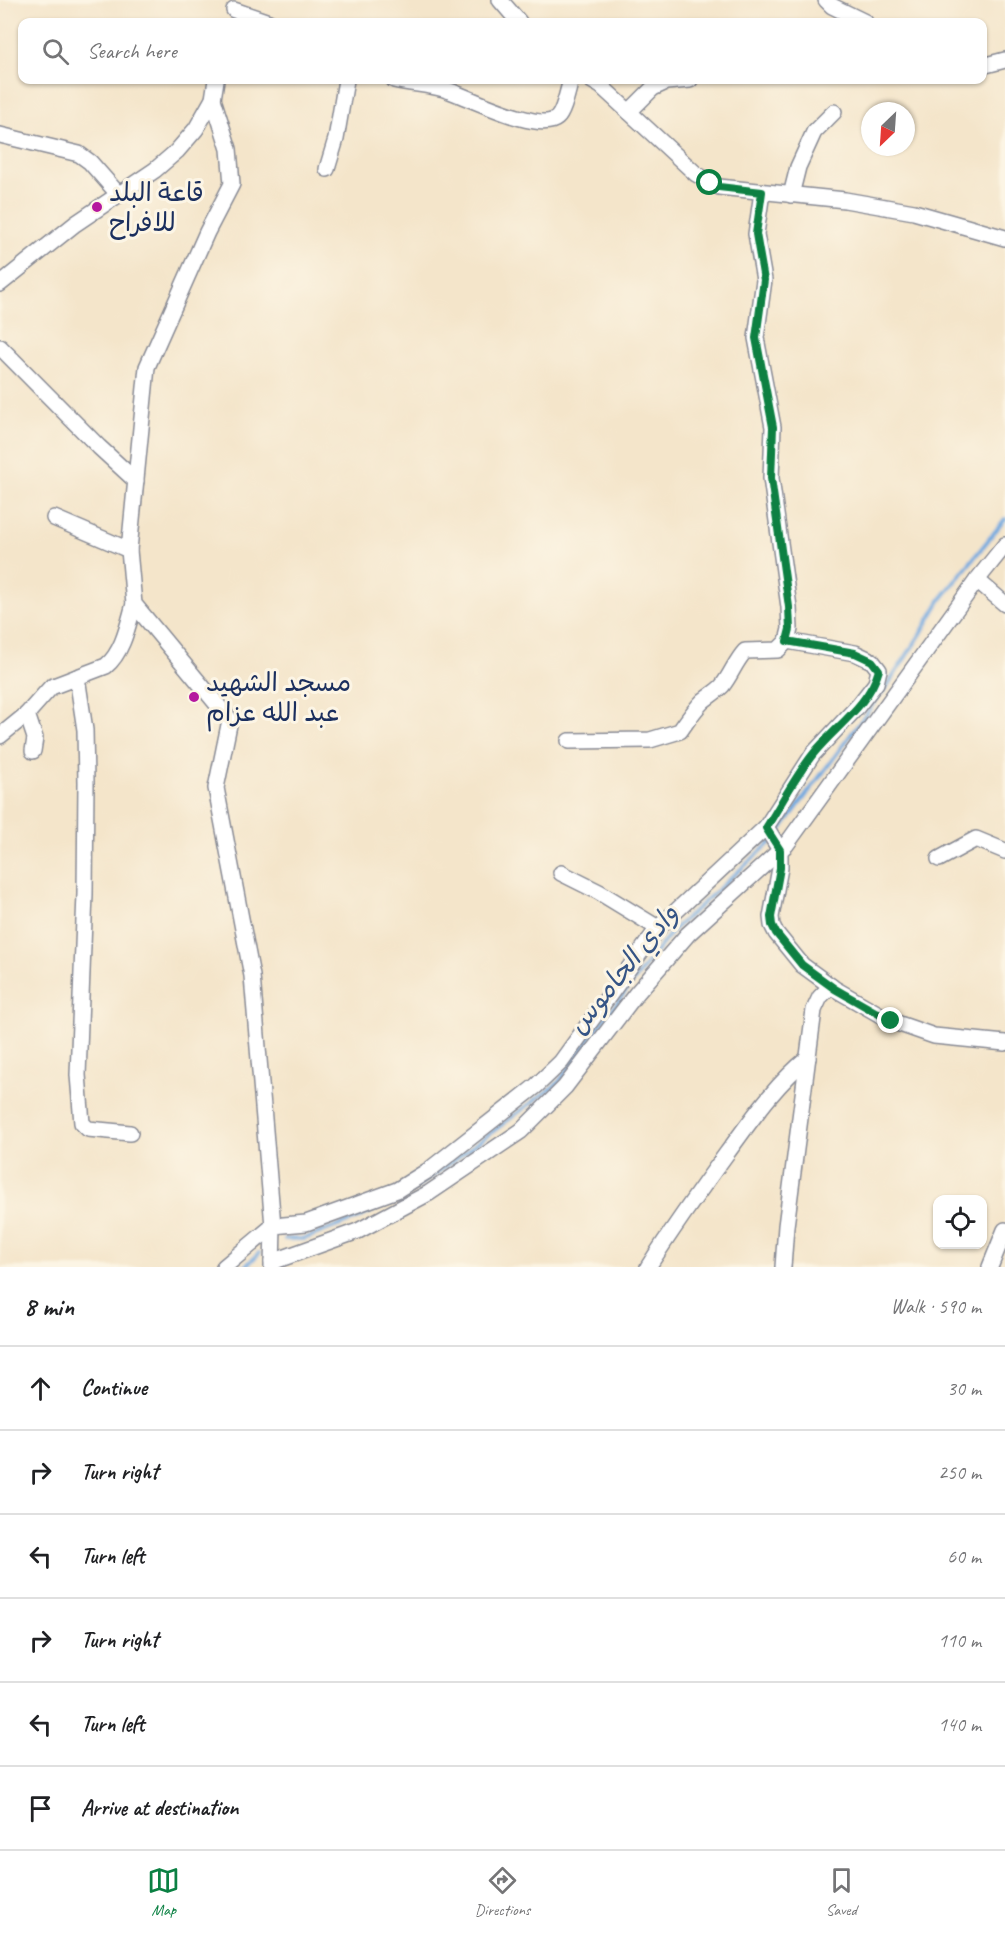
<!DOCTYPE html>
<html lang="en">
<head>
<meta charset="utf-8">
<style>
  :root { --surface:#fff; --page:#f6f6f6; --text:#202124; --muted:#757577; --line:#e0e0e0; --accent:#0b8043 }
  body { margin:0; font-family:Caveat,"Playpen Sans Arabic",sans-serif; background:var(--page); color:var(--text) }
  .controls { position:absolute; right:18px; bottom:18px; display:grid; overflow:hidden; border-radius:12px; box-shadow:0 2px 4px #0004 }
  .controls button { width:54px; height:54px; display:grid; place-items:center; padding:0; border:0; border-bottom:2px solid var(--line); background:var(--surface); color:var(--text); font:30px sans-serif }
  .compass { position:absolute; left:861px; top:102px; width:54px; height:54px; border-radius:50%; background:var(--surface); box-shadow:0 2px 4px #0004; rotate:205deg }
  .stop { position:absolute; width:18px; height:18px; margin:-14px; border:4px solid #0b8043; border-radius:50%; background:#fff }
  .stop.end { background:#0b8043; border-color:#fff; box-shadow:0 2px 6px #0008 }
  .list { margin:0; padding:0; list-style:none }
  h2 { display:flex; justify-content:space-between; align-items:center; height:78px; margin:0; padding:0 24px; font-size:26px }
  h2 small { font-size:20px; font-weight:400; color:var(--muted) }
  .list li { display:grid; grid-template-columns:39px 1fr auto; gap:18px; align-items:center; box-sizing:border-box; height:84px; padding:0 24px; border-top:2px solid var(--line) }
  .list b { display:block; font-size:22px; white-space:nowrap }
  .list em { font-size:20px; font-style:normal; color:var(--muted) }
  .icon { flex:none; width:33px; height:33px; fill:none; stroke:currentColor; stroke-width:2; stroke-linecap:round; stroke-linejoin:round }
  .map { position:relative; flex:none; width:1005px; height:1267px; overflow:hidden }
  .search { position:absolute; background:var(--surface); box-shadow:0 2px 4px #0004; left:18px; right:18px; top:18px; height:66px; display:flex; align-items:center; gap:15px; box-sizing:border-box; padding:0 21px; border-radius:12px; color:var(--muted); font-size:22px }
  .sheet { height:582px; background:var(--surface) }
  nav { display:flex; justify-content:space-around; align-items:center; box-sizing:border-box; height:84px; border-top:2px solid var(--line); background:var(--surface); font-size:16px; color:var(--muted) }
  nav a { display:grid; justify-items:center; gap:3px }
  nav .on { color:var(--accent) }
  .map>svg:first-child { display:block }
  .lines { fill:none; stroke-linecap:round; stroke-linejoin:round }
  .stream { stroke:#71a9e0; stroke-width:4 }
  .minor-casing { stroke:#888a94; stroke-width:18 }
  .minor { stroke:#fff; stroke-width:15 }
  .route { stroke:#0b8043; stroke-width:8 }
  .poi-dot { fill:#b5179e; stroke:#fcf5e5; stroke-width:2 }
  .labels { text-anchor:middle; stroke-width:6; stroke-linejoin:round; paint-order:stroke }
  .poi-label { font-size:26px; fill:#1b2f5e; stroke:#fcf5e5; text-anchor:start }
  .water-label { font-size:27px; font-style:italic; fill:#355485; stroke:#fcf5e5 }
</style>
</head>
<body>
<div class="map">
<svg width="1005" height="1267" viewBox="0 0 1005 1267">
  <rect width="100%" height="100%" fill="#fcf5e5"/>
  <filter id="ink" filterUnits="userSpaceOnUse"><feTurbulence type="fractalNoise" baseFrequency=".0167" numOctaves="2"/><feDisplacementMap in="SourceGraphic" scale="12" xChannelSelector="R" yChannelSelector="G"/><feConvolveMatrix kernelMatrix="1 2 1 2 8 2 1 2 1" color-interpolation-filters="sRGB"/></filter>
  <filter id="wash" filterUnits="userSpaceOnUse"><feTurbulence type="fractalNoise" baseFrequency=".008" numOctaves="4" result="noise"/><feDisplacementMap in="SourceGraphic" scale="24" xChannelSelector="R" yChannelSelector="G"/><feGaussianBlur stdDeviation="1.35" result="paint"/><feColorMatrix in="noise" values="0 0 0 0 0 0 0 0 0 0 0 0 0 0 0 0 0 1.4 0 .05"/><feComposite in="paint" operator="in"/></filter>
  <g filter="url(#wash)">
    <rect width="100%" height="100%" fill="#f4e5ca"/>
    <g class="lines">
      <g class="stream">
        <path d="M776,836L889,683L920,635L941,599L1005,519"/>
        <path d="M285,1239H304L356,1219L414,1190L558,1083L590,1038L673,930L771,842"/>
        <path d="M245,1267L259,1253"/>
      </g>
    </g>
  </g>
  <g filter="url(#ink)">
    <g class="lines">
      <g class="minor-casing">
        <g id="minor">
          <path d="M500,0L519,22"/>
          <path d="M826,0L832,6L865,22"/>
          <path d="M234,10L269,22"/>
          <path d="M982,66L1005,60"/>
          <path d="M394,80C410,84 428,84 444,89C465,95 539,134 557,118C564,112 568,89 571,80"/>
          <path d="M591,80L601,86L696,174L719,187L845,200L914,212L1005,238"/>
          <path d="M213,99L229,149L232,184L207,232L147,367L129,550L134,604L230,720L216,788L252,976L273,1226L272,1267"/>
          <path d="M629,112L653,88L666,82L690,80"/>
          <path d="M0,135L79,154L90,162L119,195"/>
          <path d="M327,169L336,139L346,80"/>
          <path d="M791,195L798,167L814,132L834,112"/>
          <path d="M0,284L75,224L155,170L177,151L196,129L213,99L216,80"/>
          <path d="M0,347L99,447L136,481"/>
          <path d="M54,518L129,550"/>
          <path d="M977,580L1005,604"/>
          <path d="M77,677L85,730L86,782L85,894L78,1075L82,1123L88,1129L130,1133"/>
          <path d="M27,714L35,738L33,751"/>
          <path d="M0,736L27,714L51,687L106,666C123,652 128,625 134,604"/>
          <path d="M569,741L650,740L680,731C687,721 694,710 703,701C709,696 716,692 722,686C731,675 735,662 745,651L778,650L787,641L790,629L789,607L771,478L773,427L756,338L764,280L756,234L762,192"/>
          <path d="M766,827L780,850V868L771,917L772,925L776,933L802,965L835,989L891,1021L934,1036L1005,1043"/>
          <path d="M939,859L976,839L1005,851"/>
          <path d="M561,873L599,892L658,928"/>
          <path d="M272,1262L358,1231L429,1193L521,1131L565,1087L636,994L688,934L786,845L977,580L1005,545"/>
          <path d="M224,1267L273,1226L306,1223L397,1190L429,1170L536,1086L561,1062L658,928L766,827L813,754L858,706L876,683L879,670L872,661L855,653L787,641"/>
          <path d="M648,1267C673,1228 700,1190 727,1153C752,1119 775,1085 808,1058"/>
          <path d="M783,1267L786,1226L814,1010L820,997L831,986"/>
          <path d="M990,1267L1005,1230"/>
        </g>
      </g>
      <use href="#minor" class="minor"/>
    </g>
  </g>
  <g class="lines" filter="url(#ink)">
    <path class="route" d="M710,183L719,187L762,192L756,234L764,280L756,338L773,427L771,478L789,607L790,629L787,641L855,653L872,661L879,670C869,705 836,726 814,753C796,775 781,804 766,828L780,850V868L771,917L772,925L776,933L802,965L835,989L891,1021"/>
  </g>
  <g class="poi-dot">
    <circle cx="97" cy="207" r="6"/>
    <circle cx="194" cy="697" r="6"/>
  </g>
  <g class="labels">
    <g class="poi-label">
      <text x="109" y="201">قاعة البلد<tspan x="109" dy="30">للافراح</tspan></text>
      <text x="206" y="691">مسجد الشهيد<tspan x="206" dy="30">عبد الله عزام</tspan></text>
    </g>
    <g class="water-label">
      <text transform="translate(623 969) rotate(-51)" y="9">وادي الجاموس</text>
    </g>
  </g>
</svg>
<div class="controls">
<button><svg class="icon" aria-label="locate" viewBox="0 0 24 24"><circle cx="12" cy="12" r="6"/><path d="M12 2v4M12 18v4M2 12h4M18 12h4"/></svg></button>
</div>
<svg class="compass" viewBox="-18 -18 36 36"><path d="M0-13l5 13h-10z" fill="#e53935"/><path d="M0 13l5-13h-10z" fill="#757577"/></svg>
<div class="stop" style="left:710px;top:183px"></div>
<div class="stop end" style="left:891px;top:1021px"></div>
<div class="search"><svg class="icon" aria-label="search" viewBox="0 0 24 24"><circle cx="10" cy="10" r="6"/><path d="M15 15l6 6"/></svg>Search here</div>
</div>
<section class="sheet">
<h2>8 min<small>Walk · 590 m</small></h2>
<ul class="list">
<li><svg class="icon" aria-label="ahead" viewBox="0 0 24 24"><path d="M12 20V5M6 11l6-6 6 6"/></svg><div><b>Continue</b></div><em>30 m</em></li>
<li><svg class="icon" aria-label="right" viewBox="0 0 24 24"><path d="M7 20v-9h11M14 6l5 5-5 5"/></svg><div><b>Turn right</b></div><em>250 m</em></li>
<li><svg class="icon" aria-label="left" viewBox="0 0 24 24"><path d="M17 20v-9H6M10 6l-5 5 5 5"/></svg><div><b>Turn left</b></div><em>60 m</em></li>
<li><svg class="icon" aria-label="right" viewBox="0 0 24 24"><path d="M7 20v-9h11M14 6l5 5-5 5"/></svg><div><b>Turn right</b></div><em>110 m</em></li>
<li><svg class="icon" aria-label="left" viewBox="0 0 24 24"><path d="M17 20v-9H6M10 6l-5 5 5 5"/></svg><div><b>Turn left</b></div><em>140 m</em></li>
<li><svg class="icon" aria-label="arrive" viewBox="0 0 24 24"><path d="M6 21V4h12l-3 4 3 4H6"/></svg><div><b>Arrive at destination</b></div></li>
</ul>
</section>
<nav>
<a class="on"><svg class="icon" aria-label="map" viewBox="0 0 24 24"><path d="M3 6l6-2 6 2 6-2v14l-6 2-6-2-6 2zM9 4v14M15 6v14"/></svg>Map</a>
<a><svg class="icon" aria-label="directions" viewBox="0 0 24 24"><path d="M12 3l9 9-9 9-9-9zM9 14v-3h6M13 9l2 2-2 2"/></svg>Directions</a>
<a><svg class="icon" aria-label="saved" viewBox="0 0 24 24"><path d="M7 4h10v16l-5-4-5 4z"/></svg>Saved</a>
</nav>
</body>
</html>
